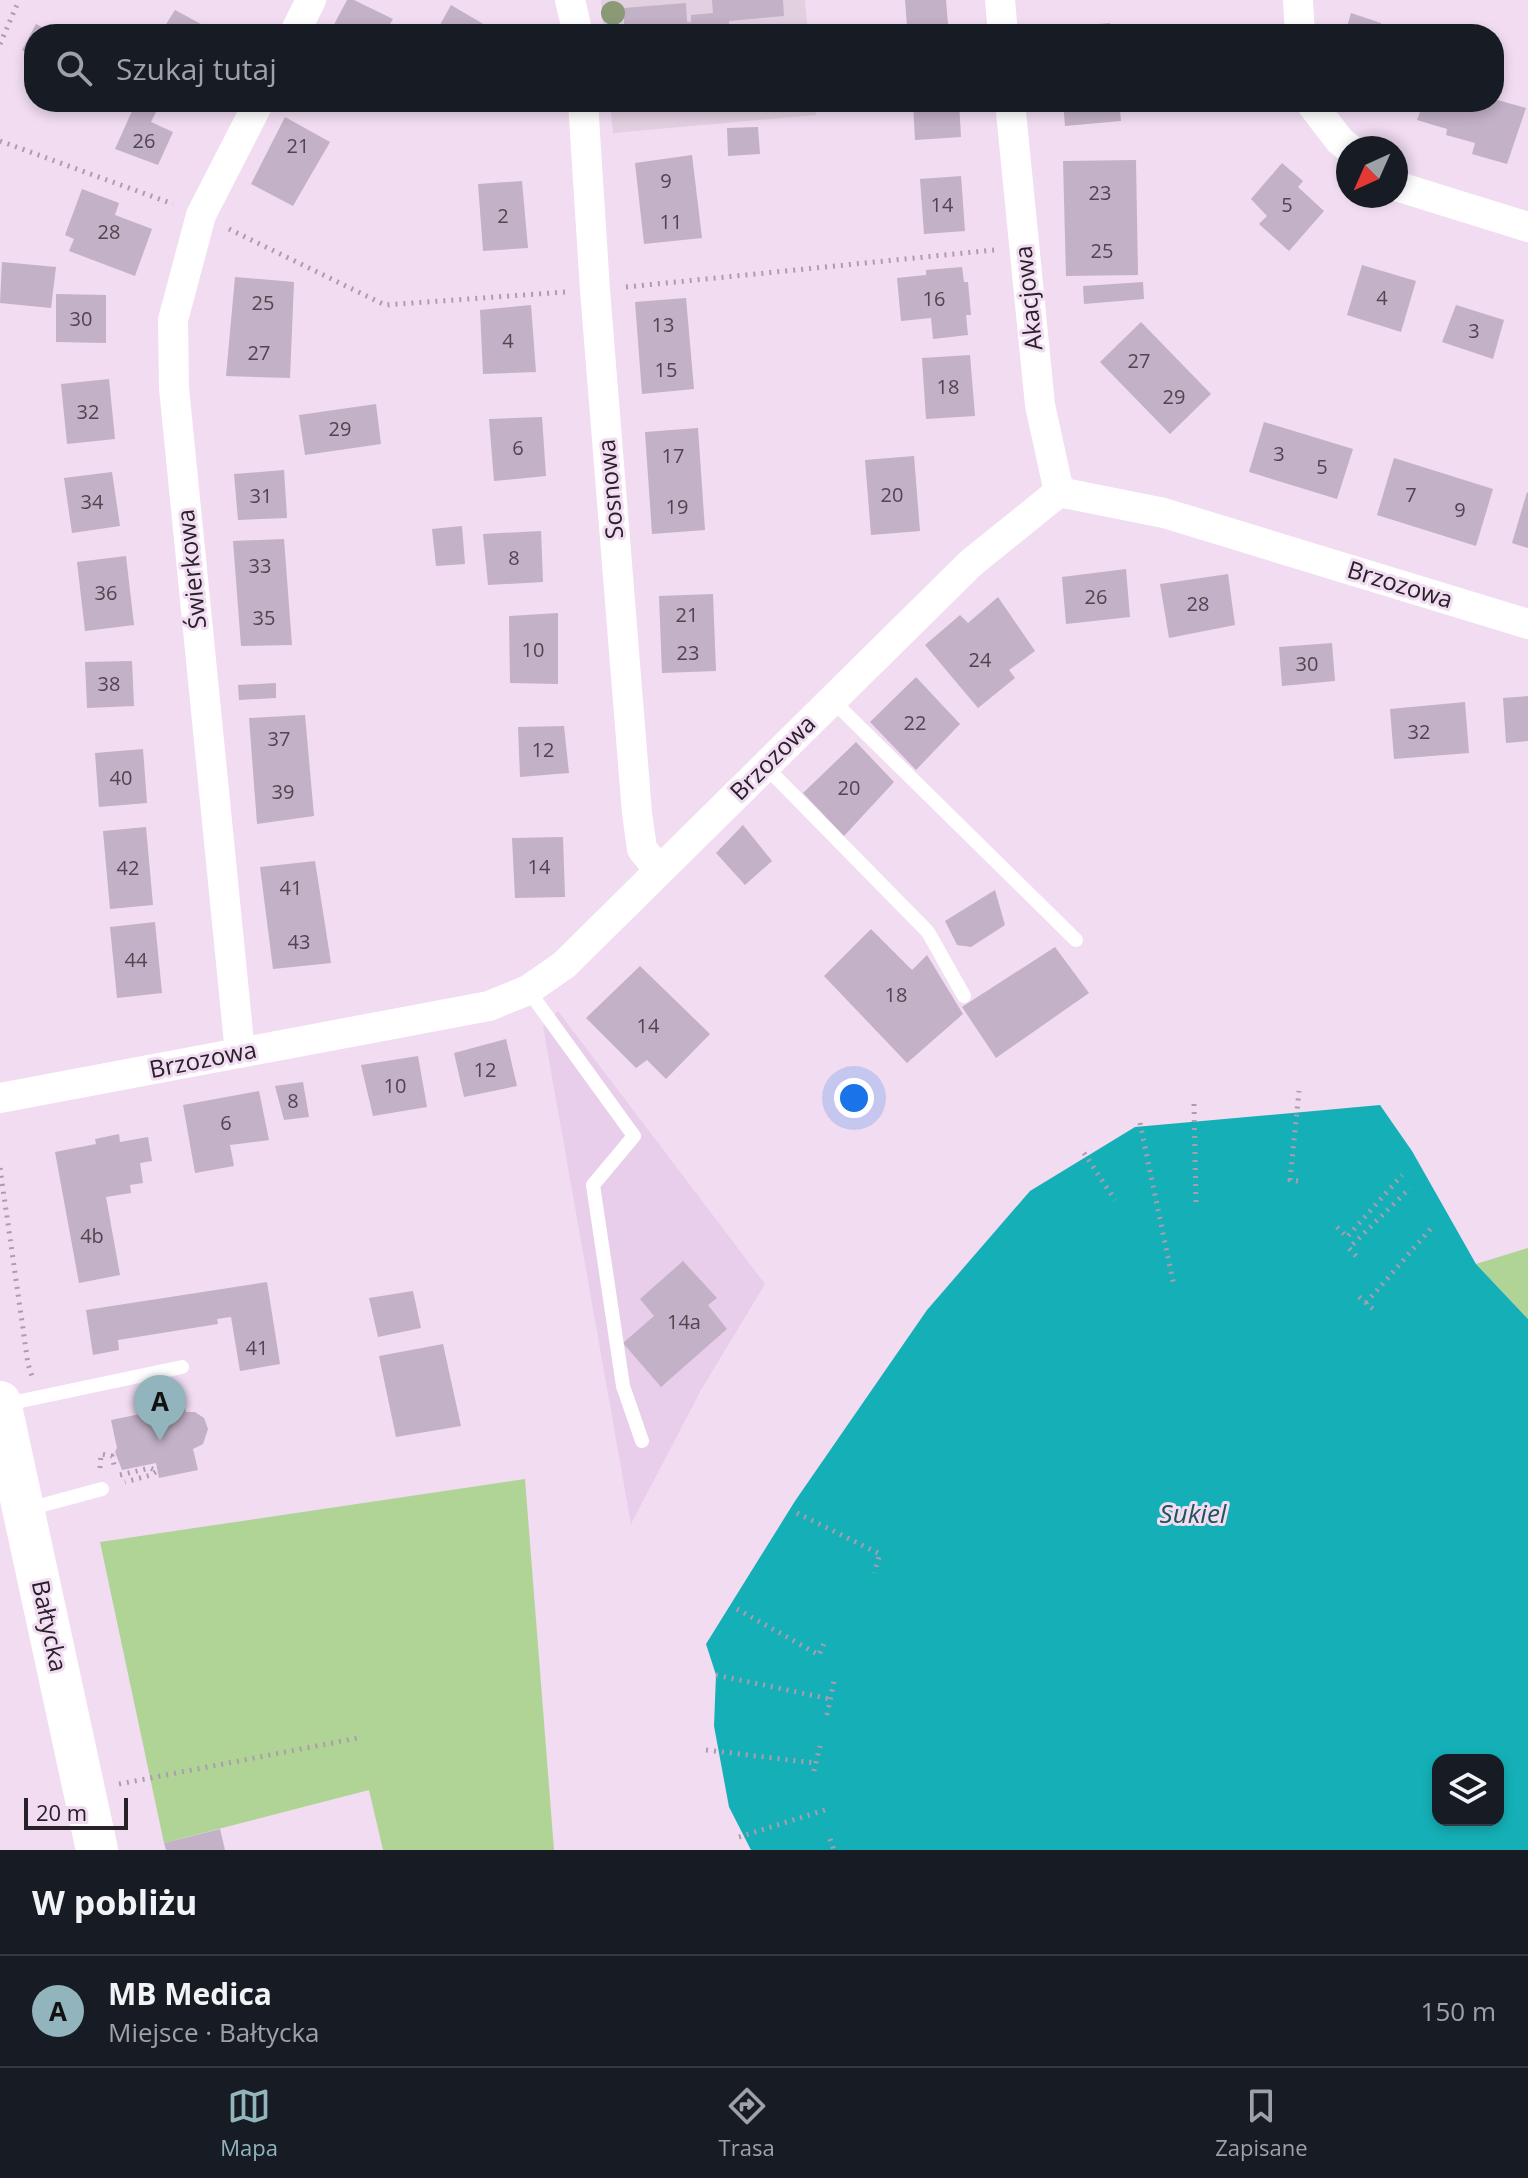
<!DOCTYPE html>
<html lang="pl">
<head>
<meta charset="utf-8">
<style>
  :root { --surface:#171b24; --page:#20242c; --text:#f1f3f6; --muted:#9ea1a6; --line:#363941; --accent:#92b4bc }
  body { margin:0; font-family:"Open Sans",sans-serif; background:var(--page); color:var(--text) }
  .controls { position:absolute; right:24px; bottom:24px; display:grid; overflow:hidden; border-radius:16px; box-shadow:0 4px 12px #0003 }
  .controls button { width:72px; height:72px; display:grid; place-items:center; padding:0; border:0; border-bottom:2px solid var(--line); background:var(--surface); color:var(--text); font:40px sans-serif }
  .compass { position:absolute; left:1336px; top:136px; width:72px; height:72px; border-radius:50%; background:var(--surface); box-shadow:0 4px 12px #0003; rotate:225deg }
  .scale { position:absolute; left:24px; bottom:20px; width:104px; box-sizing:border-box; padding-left:8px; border:4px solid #292129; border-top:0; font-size:22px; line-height:28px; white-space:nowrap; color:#292129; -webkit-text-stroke:6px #f1dcf2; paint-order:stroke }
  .you { position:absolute; left:854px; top:1098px; width:28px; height:28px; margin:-20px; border:6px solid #fff; border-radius:50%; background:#1a73e8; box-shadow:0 0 0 12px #1a73e833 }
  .badge { display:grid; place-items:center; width:52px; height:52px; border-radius:50%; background:var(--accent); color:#111; font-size:26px; font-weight:700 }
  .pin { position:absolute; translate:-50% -66px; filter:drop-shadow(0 2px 4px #0008) }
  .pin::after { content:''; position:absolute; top:42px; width:28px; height:24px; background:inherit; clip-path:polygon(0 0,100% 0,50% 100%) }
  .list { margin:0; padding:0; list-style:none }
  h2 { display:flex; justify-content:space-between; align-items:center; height:104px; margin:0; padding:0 32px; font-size:34px }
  h2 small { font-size:26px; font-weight:400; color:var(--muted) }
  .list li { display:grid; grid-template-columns:52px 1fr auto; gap:24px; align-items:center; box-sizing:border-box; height:112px; padding:0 32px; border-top:2px solid var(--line) }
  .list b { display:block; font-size:30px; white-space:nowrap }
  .list p { margin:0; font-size:26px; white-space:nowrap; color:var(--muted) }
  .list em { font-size:26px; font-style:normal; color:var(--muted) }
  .icon { flex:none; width:44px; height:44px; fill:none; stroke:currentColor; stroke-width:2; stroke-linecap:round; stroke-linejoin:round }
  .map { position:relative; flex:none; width:1528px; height:1850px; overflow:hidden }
  .search { position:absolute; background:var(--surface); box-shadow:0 4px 12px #0003; left:24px; right:24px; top:24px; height:88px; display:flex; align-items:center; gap:20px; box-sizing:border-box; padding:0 28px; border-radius:32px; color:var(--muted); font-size:30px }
  .sheet { height:216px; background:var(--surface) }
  nav { display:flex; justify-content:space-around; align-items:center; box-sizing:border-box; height:112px; border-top:2px solid var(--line); background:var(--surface); font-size:22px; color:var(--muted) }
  nav a { display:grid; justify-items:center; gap:4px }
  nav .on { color:var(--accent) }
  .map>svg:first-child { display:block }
  .built { fill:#e8ceea }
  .education { fill:#e2cfe0 }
  .green { fill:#afd495 }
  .water { fill:#15b0b7; fill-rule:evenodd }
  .building { fill:#c3b1c7 }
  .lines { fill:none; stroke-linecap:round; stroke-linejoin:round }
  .path { stroke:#ad9cad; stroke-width:5; stroke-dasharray:2 6; stroke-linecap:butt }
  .lane { stroke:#fff; stroke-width:14 }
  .street { stroke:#fff; stroke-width:30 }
  .secondary { stroke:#fff; stroke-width:42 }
  .tree { fill:#8c9977 }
  .labels { text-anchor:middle; stroke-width:6; stroke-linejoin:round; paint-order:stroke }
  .number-label { font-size:20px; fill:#504550 }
  .street-label { font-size:24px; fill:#292129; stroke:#f1dcf2 }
  .water-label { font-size:26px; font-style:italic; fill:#1d5558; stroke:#f1dcf2 }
</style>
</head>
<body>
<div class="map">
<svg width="1528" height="1850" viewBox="0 0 1528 1850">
  <rect width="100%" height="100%" fill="#f1dcf2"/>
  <path class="built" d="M558,1011L765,1284L701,1390L631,1524L543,1026Z"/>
  <g class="education">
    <path d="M601,0H805L808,34H604Z"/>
    <path d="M610,102H815L816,115L613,133Z"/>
  </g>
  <g class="green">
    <path d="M1528,1248V1319L1476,1264Z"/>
    <path d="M525,1479L554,1850H383L369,1790L164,1843L100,1542Z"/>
  </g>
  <path class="water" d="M1380,1105L1412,1151L1476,1264L1528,1319V1850H751L729,1807L714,1726L716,1675L706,1644L795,1501L927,1310L1030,1191L1135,1127ZM1438,1760H1498V1820H1438Z"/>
  <g class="building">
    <path d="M347,0H354L393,19L384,34H329Z"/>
    <path d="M712,0H783L784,16L729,21L730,34H624V8L686,3L687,22H691V15L713,13Z"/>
    <path d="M905,0H946L948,24H943L944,34H891V28L907,26Z"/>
    <path d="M451,5L485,25L480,34H435Z"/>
    <path d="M175,10L201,24L195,34H172L163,29Z"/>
    <path d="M1351,13L1381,23V34H1345Z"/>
    <path d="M1110,23L1111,34H1056L1055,28Z"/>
    <path d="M36,24L56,34H34V56L22,50Z"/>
    <path d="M1494,99L1526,108L1507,164L1472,154L1475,143L1446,135L1447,129L1417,120L1420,112L1392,102H1494Z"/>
    <path d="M136,102L157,110L151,122L173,132L158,165L115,149Z"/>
    <path d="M913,102H959L961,137L915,140Z"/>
    <path d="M1063,102H1119L1121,121L1065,126Z"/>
    <path d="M285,117L330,142L293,206L251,184Z"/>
    <path d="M758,127L760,154L728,156L727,128Z"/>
    <path d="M692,155L702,238L644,244L635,163Z"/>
    <path d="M1136,160L1138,275L1066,276L1063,161Z"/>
    <path d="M1282,163L1303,181L1298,187L1324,211L1289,251L1259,224L1267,216L1251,199Z"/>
    <path d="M961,176L965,231L924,234L920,179Z"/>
    <path d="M522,181L528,248L483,251L478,184Z"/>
    <path d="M82,189L119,203L115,215L152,229L135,276L69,251L74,239L65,235Z"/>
    <path d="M2,262L56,267L51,308L0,303Z"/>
    <path d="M1362,265L1416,281L1401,332L1347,315Z"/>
    <path d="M962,267L964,282H968L971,315H966L968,335L933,339L931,318L901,321L897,278L926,275V270Z"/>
    <path d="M235,277L294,282L290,378L226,376Z"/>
    <path d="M1143,282L1144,299L1084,304L1083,286Z"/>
    <path d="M56,294L106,295V343L56,342Z"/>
    <path d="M686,298L694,389L642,394L635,302Z"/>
    <path d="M531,305L536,372L483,374L480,310Z"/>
    <path d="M1456,305L1504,320L1493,359L1442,342Z"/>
    <path d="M1141,322L1211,394L1170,434L1100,362Z"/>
    <path d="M970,355L975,416L926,419L922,358Z"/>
    <path d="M109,379L115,439L67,444L61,384Z"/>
    <path d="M376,404L381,444L305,455L299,415Z"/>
    <path d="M542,417L546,476L494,481L489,419Z"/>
    <path d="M1264,422L1353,449L1337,499L1249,472Z"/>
    <path d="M698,428L705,530L652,534L645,432Z"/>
    <path d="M914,456L920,531L871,535L865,460Z"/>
    <path d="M1394,458L1493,489L1476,546L1377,515Z"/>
    <path d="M284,470L287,518L238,520L234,474Z"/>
    <path d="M112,472L120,526L72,533L64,478Z"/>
    <path d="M1527,492L1528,493V548L1512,543Z"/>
    <path d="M462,526L465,564L436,566L432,529Z"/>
    <path d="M541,531L543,582L488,585L483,534Z"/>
    <path d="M284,539L292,645L241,646L233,541Z"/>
    <path d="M126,556L134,625L85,631L77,562Z"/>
    <path d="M1126,569L1130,617L1066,624L1062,577Z"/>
    <path d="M1228,574L1235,625L1169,638L1160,584Z"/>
    <path d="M713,594L716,671L662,673L659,596Z"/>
    <path d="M998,597L1035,651L1009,670L1015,678L978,708L925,645L960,615L968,623Z"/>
    <path d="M558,613V684L510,683L509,616Z"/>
    <path d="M1332,643L1335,681L1282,686L1279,647Z"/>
    <path d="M132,661L134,706L87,708L85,662Z"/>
    <path d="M916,677L960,724L916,770L870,722Z"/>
    <path d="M276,683V698L239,700L238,685Z"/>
    <path d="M1528,696V741L1506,743L1503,698Z"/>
    <path d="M1465,702L1469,753L1394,759L1390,709Z"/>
    <path d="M305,715L314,816L257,824L249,718Z"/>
    <path d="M564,726L569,773L520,777L518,727Z"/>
    <path d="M856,742L894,782L844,836L803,793Z"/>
    <path d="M143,749L147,803L99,807L95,753Z"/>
    <path d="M743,825L772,861L745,885L716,853Z"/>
    <path d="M146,827L153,905L110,909L103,831Z"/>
    <path d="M563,837L565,897L515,898L512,838Z"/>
    <path d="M315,861L331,963L273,969L260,867Z"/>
    <path d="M995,890L1005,925L971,947L957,945L945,921Z"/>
    <path d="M155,922L162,993L117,998L110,927Z"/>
    <path d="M871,929L912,970L927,955L963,1014L907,1063L824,976Z"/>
    <path d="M1055,947L1089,993L996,1058L962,1007Z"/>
    <path d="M640,966L710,1034L666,1079L647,1060L636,1068L586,1018Z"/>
    <path d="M506,1039L517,1086L464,1097L454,1053Z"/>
    <path d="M418,1056L427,1107L373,1116L361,1065Z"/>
    <path d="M303,1082L309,1117L284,1120L275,1086Z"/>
    <path d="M259,1091L269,1140L230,1145L234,1166L195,1173L183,1105Z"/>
    <path d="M119,1134L120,1142L148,1137L152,1161L140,1163L143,1183L130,1185L131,1193L106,1197L120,1275L79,1283L55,1152L96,1144L95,1139Z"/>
    <path d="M683,1261L717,1298L708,1305L727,1329L661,1387L623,1343L654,1316L640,1299Z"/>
    <path d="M267,1282L280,1364L240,1371L231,1317L217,1319L218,1324L118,1340L119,1350L93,1355L86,1310Z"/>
    <path d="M413,1291L421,1328L378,1337L369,1298Z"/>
    <path d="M443,1344L461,1426L396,1437L379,1356Z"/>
    <path d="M184,1405L186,1412H195L204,1418L208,1429L203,1444L193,1449L198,1470L159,1478L156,1463L122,1470L115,1452L117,1448L111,1420Z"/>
    <path d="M220,1829L225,1850H166L164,1843Z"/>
  </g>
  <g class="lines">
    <g class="path">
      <path d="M0,44L19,0"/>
      <path d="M0,141L173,204"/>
      <path d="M229,229L385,305L565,292"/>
      <path d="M626,287L994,250"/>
      <path d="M1194,1104L1196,1205"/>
      <path d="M1140,1123L1174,1286"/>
      <path d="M1084,1153L1115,1200"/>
      <path d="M0,1168L28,1364L32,1376"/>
      <path d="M1298,1181L1290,1180L1299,1091"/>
      <path d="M1337,1227L1347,1237L1402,1175"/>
      <path d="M1356,1256L1349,1248L1410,1188"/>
      <path d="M1359,1297L1373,1309"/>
      <path d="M1366,1303L1434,1225"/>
      <path d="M100,1468L101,1454L112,1456L115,1469"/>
      <path d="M120,1475L150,1468L157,1471L151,1475L125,1482"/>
      <path d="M797,1513L880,1554L874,1573"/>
      <path d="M737,1609L819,1655L824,1643"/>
      <path d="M716,1675L830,1699"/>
      <path d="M827,1715L834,1681"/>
      <path d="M706,1750L815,1763"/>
      <path d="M814,1771L820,1746"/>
      <path d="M119,1784L358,1738"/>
      <path d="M739,1837L828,1809"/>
      <path d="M830,1839L834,1850"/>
    </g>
    <g class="lane">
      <path d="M832,700L1076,940"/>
      <path d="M765,766L928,932L964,996"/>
      <path d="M528,990L634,1136L593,1185L623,1386L642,1441"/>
      <path d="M2,1405L182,1367"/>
      <path d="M28,1509L102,1489"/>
    </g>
    <g class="street">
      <path d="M570,0L578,34"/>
      <path d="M1000,0L1003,34"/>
      <path d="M1298,0L1300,34"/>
      <path d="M294,34L311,0"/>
      <path d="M583,102L595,290L637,813L642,849L659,870"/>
      <path d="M1010,102L1040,405L1059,492"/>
      <path d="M1310,102L1340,141L1349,148"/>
      <path d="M1396,186L1528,227"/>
      <path d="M240,1053L174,388L173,320L201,215L259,102"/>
      <path d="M0,1098L489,1006L528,990L564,965L971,563L1059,492L1164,513L1528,624"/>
    </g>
    <path class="secondary" d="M0,1402L97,1850"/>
  </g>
  <circle class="tree" cx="613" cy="13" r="12"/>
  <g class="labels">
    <g class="number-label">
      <text x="144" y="148">26</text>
      <text x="298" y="153">21</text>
      <text x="666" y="188">9</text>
      <text x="1100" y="200">23</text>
      <text x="942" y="212">14</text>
      <text x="1287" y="212">5</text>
      <text x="503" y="223">2</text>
      <text x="671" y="229">11</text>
      <text x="109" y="239">28</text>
      <text x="1102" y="258">25</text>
      <text x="1382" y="305">4</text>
      <text x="934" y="306">16</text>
      <text x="263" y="310">25</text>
      <text x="81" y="326">30</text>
      <text x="663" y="332">13</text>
      <text x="1474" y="338">3</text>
      <text x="508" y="348">4</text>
      <text x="259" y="360">27</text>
      <text x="1139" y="368">27</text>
      <text x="666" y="377">15</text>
      <text x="948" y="394">18</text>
      <text x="1174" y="404">29</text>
      <text x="88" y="419">32</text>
      <text x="340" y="436">29</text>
      <text x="518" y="455">6</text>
      <text x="1279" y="461">3</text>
      <text x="673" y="463">17</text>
      <text x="1322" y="474">5</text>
      <text x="892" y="502">20</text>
      <text x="1411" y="502">7</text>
      <text x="261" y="503">31</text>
      <text x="92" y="509">34</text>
      <text x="677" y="514">19</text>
      <text x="1460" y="517">9</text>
      <text x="514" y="565">8</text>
      <text x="260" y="573">33</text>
      <text x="106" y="600">36</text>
      <text x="1096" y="604">26</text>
      <text x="1198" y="611">28</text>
      <text x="687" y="622">21</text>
      <text x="264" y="625">35</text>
      <text x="533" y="657">10</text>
      <text x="688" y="660">23</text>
      <text x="980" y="667">24</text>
      <text x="1307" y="671">30</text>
      <text x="109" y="691">38</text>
      <text x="915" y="730">22</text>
      <text x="1419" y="739">32</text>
      <text x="279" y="746">37</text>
      <text x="543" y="757">12</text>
      <text x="121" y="785">40</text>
      <text x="849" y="795">20</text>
      <text x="283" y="799">39</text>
      <text x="539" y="874">14</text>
      <text x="128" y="875">42</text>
      <text x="291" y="895">41</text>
      <text x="299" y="949">43</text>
      <text x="136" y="967">44</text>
      <text x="896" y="1002">18</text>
      <text x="648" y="1033">14</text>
      <text x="485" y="1077">12</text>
      <text x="395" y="1093">10</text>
      <text x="293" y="1108">8</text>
      <text x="226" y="1130">6</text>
      <text x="92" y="1243">4b</text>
      <text x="684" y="1329">14a</text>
      <text x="257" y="1355">41</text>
    </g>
    <g class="street-label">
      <text transform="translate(1029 298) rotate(-96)" y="8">Akacjowa</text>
      <text transform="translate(611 489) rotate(-95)" y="8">Sosnowa</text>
      <text transform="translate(192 569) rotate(-96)" y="8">Świerkowa</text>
      <text transform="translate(1400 585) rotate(17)" y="8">Brzozowa</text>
      <text transform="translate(773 758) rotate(-45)" y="8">Brzozowa</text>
      <text transform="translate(203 1060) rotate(-11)" y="8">Brzozowa</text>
      <text transform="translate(49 1626) rotate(78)" y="8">Bałtycka</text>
    </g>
    <g class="water-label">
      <text x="1193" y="1523">Sukiel</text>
    </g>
  </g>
</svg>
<div class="controls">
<button><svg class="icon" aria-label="layers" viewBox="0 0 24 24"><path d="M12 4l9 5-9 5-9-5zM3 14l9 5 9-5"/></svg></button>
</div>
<svg class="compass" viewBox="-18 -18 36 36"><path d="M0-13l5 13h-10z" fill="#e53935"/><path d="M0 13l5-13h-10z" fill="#9ea1a6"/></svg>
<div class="scale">20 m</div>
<div class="you"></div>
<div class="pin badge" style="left:160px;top:1441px">A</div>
<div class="search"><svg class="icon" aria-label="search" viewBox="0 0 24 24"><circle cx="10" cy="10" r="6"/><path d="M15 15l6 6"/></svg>Szukaj tutaj</div>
</div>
<section class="sheet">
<h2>W pobliżu<small></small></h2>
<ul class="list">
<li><span class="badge">A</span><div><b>MB Medica</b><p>Miejsce · Bałtycka</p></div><em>150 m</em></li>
</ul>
</section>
<nav>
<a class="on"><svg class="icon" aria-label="map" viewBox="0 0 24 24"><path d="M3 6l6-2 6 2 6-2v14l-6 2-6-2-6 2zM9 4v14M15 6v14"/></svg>Mapa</a>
<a><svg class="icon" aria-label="directions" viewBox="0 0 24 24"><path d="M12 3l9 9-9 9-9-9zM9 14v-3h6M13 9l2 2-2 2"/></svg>Trasa</a>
<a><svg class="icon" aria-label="saved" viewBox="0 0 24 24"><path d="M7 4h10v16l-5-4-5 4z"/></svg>Zapisane</a>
</nav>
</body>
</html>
